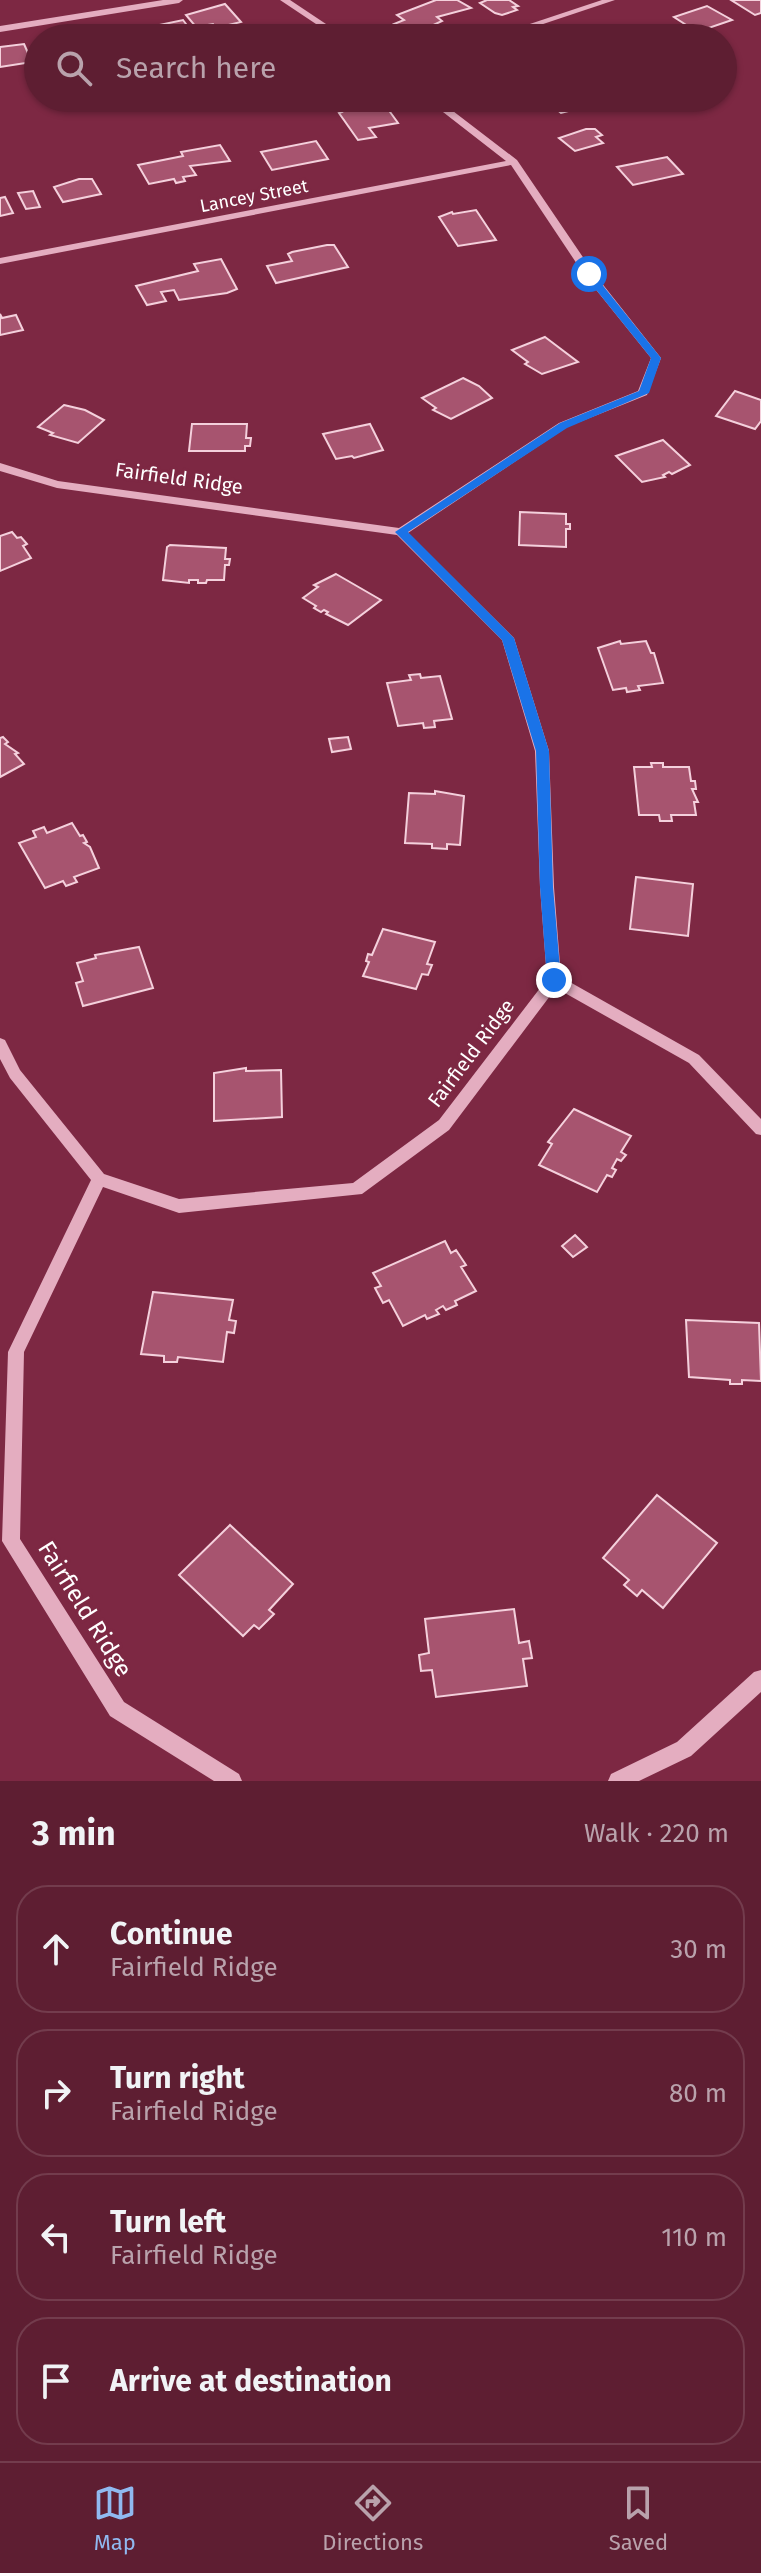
<!DOCTYPE html>
<html lang="en">
<head>
<meta charset="utf-8">
<style>
  :root { --surface:#5e1e32; --page:#672b3e; --text:#f1f3f6; --muted:#b9a2ac; --line:#733c4d; --accent:#90b9f0 }
  body { margin:0; font-family:"Fira Sans",sans-serif; background:var(--page); color:var(--text) }
  .stop { position:absolute; width:24px; height:24px; margin:-18px; border:6px solid #1a73e8; border-radius:50%; background:#fff }
  .stop.end { background:#1a73e8; border-color:#fff; box-shadow:0 2px 8px #0008 }
  .list { margin:0; padding:0; list-style:none }
  h2 { display:flex; justify-content:space-between; align-items:center; height:104px; margin:0; padding:0 32px; font-size:34px }
  h2 small { font-size:26px; font-weight:400; color:var(--muted) }
  .list li { display:grid; grid-template-columns:52px 1fr auto; gap:24px; align-items:center; box-sizing:border-box; height:128px; margin:0 16px 16px; padding:0 16px; border:2px solid var(--line); border-radius:32px }
  .list b { display:block; font-size:30px; white-space:nowrap }
  .list p { margin:0; font-size:26px; white-space:nowrap; color:var(--muted) }
  .list em { font-size:26px; font-style:normal; color:var(--muted) }
  .icon { flex:none; width:44px; height:44px; fill:none; stroke:currentColor; stroke-width:2; stroke-linecap:round; stroke-linejoin:round }
  .map { position:relative; flex:none; width:761px; height:1781px; overflow:hidden }
  .search { position:absolute; background:var(--surface); box-shadow:0 2px 6px #0004; left:24px; right:24px; top:24px; height:88px; display:flex; align-items:center; gap:20px; box-sizing:border-box; padding:0 28px; border-radius:44px; color:var(--muted); font-size:30px }
  .sheet { height:680px; background:var(--surface) }
  nav { display:flex; justify-content:space-around; align-items:center; box-sizing:border-box; height:112px; border-top:2px solid var(--line); background:var(--surface); font-size:22px; color:var(--muted) }
  nav a { display:grid; justify-items:center; gap:4px }
  nav .on { color:var(--accent) }
  .map>svg:first-child { display:block }
  .building { fill:#a7546f; stroke:#f4d0dc; stroke-width:2 }
  .lines { fill:none; stroke-linecap:round; stroke-linejoin:round }
  .minor { fill:#e4adc0; fill-rule:evenodd }
  .route { fill:#1a73e8 }
  .labels { text-anchor:middle; stroke-width:6; stroke-linejoin:round; paint-order:stroke }
  .far-street-label { font-size:18px; fill:#fff; stroke:#7d2843 }
  .street-label { font-size:20px; fill:#fff; stroke:#7d2843 }
  .near-street-label { font-size:24px; fill:#fff; stroke:#7d2843 }
</style>
</head>
<body>
<div class="map">
<svg width="761" height="1781" viewBox="0 0 761 1781">
  <rect width="100%" height="100%" fill="#7d2843"/>
  <g class="building">
    <path d="M436,0H457L471,8L437,17L442,21L427,28L404,32L394,24L404,20L397,15Z"/>
    <path d="M487,0H509L518,6L513,7L517,10L502,15L495,13L480,3Z"/>
    <path d="M731,0H761V13L755,15Z"/>
    <path d="M225,4L241,22L216,28L213,24L196,27L186,15Z"/>
    <path d="M707,6L732,20L697,32L674,17Z"/>
    <path d="M183,20L192,32L164,38L155,26Z"/>
    <path d="M652,28L669,38L625,37L641,30Z"/>
    <path d="M122,29L126,38H64Z"/>
    <path d="M24,44L32,62L0,67V47Z"/>
    <path d="M543,98H578L588,106L561,113Z"/>
    <path d="M385,105L398,123L369,128L376,137L358,140L339,113L342,112L340,109L355,106L358,110Z"/>
    <path d="M586,129H595L602,135L596,137L603,143L575,151L559,138Z"/>
    <path d="M316,141L328,159L272,170L261,152Z"/>
    <path d="M220,145L230,161L190,166L196,175L183,177L185,181L176,183L174,179L149,184L138,165L183,156L181,152Z"/>
    <path d="M667,157L683,174L633,185L617,167Z"/>
    <path d="M79,179H92L101,194L63,202L54,187Z"/>
    <path d="M33,191L40,207L26,209L18,193Z"/>
    <path d="M5,197L13,213L0,216V198Z"/>
    <path d="M476,210L496,240L458,246L439,217L452,212L453,214Z"/>
    <path d="M327,245H334L348,267L276,283L267,266L292,261L288,254L292,252Z"/>
    <path d="M221,259L237,289L227,293L179,300L174,290L161,292L166,301L147,305L136,286L198,271L194,264Z"/>
    <path d="M0,314L2,318L16,315L23,330L0,335Z"/>
    <path d="M545,337L578,362L542,374L525,364L528,362L512,350Z"/>
    <path d="M463,378L479,386L492,398L451,419L433,410L436,408L422,398Z"/>
    <path d="M735,391L761,400V421L755,429L716,416Z"/>
    <path d="M64,405L85,410L104,420L78,443L50,435L53,433L38,427Z"/>
    <path d="M192,424H247L246,438H251L250,446H245V451H189Z"/>
    <path d="M370,424L383,450L354,458L352,456L336,459L323,434Z"/>
    <path d="M663,440L690,465L672,474L669,472L663,475L665,477L642,482L616,456Z"/>
    <path d="M520,512L566,514V524H570V529H566V547L519,545Z"/>
    <path d="M12,532L17,538L21,537L27,544L23,546L31,558L0,571V536Z"/>
    <path d="M170,545L226,548L225,559H230L229,565H225L224,580H207L206,583H198V580H189V583L163,580L167,547Z"/>
    <path d="M336,574L381,600L348,625L326,614L328,612L324,610L321,612L314,608L316,606L303,598L318,587L314,585Z"/>
    <path d="M620,641L621,644L646,641L651,653H654L663,683L638,686L640,690L627,692L626,688L613,690L598,648Z"/>
    <path d="M420,674L421,678L440,676L452,719L434,721L435,727L424,728L423,723L398,726L387,683L411,680L409,675Z"/>
    <path d="M3,737L8,742L5,744L18,753L15,754L24,764L0,777V738Z"/>
    <path d="M348,737L351,749L332,752L329,739Z"/>
    <path d="M651,763H663V767H689L691,781H695L696,789H692L698,802H694L696,815H671L672,821H660L659,815H639L634,767H652Z"/>
    <path d="M435,791L464,796L460,845L447,844V849L432,848V844L405,843L409,793L435,794Z"/>
    <path d="M72,823L80,836L83,835L87,842L84,843L90,847L99,868L74,877L77,882L66,886L63,881L45,888L19,843L36,837L33,831L44,827L47,833Z"/>
    <path d="M636,877L693,884L688,936L630,929Z"/>
    <path d="M383,929L435,942L427,964L432,965L428,975L422,974L416,989L363,976L369,962L366,961L368,954L372,955Z"/>
    <path d="M139,947L153,988L83,1006L76,983L83,981L77,963L96,958L95,955Z"/>
    <path d="M246,1068V1071L281,1070L282,1117L214,1121V1073Z"/>
    <path d="M574,1109L631,1136L621,1152L626,1155L621,1161L617,1159L612,1168L616,1170L612,1177L607,1175L597,1192L539,1165L552,1144L548,1142Z"/>
    <path d="M575,1235L587,1247L573,1257L562,1246Z"/>
    <path d="M445,1241L451,1253L456,1250L466,1265L461,1267L476,1291L455,1301L457,1305L446,1310L443,1306L436,1310L439,1314L427,1319L425,1315L403,1326L389,1300L383,1303L375,1288L381,1286L373,1273Z"/>
    <path d="M153,1292L233,1300L229,1320L236,1321L234,1333L227,1332L223,1362L178,1357L177,1362H164V1356L141,1354Z"/>
    <path d="M686,1320L759,1323L761,1381L742,1380V1384H730V1380L689,1377Z"/>
    <path d="M657,1495L717,1543L663,1608L642,1590L637,1596L624,1585L629,1580L603,1558Z"/>
    <path d="M230,1525L293,1584L269,1610L274,1614L259,1629L254,1625L243,1636L179,1575Z"/>
    <path d="M514,1609L519,1643L529,1641L532,1658L523,1659L527,1686L436,1697L432,1670L421,1671L419,1655L429,1653L425,1619Z"/>
  </g>
  <g class="lines">
    <g class="minor">
      <path d="M163,0H183L179,3L0,32V26Z"/>
      <path d="M280,0H290L347,38H337Z"/>
      <path d="M602,0H615L501,38H488Z"/>
      <path d="M425,98H436L517,160L593,272L661,358L647,395L567,427L408,533L514,638L549,751L554,887L561,977L699,1055L761,1119V1135L756,1134L689,1063L556,988L449,1130L362,1194L179,1213L103,1187L24,1352L20,1539L124,1702L239,1774L242,1781H214L110,1716L2,1541L8,1352L91,1180L10,1078L0,1059V1038L5,1040L20,1070L104,1174L179,1199L353,1183L439,1120L547,979L540,887L535,751L502,640L397,535L57,488L0,471V463L58,481L399,528L559,423L638,391L651,358L585,276L511,165L0,264V258L506,161Z"/>
      <path d="M761,1670V1692L691,1756L639,1781H608L611,1774L677,1742L754,1672Z"/>
    </g>
  </g>
  <path class="route" d="M585,272H592L661,358L649,393L567,428L408,532L514,638L549,751L553,887L561,980L554,985L547,980L540,887L536,751L502,640L395,532L560,423L639,391L651,358L585,276Z"/>
  <g class="labels">
    <g class="far-street-label">
      <text transform="translate(254 196) rotate(-11)" y="6">Lancey Street</text>
    </g>
    <g class="street-label">
      <text transform="translate(179 478) rotate(8)" y="7">Fairfield Ridge</text>
      <text transform="translate(471 1053) rotate(-53)" y="7">Fairfield Ridge</text>
    </g>
    <g class="near-street-label">
      <text transform="translate(85 1609) rotate(58)" y="8">Fairfield Ridge</text>
    </g>
  </g>
</svg>
<div class="stop" style="left:589px;top:274px"></div>
<div class="stop end" style="left:554px;top:980px"></div>
<div class="search"><svg class="icon" aria-label="search" viewBox="0 0 24 24"><circle cx="10" cy="10" r="6"/><path d="M15 15l6 6"/></svg>Search here</div>
</div>
<section class="sheet">
<h2>3 min<small>Walk · 220 m</small></h2>
<ul class="list">
<li><svg class="icon" aria-label="ahead" viewBox="0 0 24 24"><path d="M12 20V5M6 11l6-6 6 6"/></svg><div><b>Continue</b><p>Fairfield Ridge</p></div><em>30 m</em></li>
<li><svg class="icon" aria-label="right" viewBox="0 0 24 24"><path d="M7 20v-9h11M14 6l5 5-5 5"/></svg><div><b>Turn right</b><p>Fairfield Ridge</p></div><em>80 m</em></li>
<li><svg class="icon" aria-label="left" viewBox="0 0 24 24"><path d="M17 20v-9H6M10 6l-5 5 5 5"/></svg><div><b>Turn left</b><p>Fairfield Ridge</p></div><em>110 m</em></li>
<li><svg class="icon" aria-label="arrive" viewBox="0 0 24 24"><path d="M6 21V4h12l-3 4 3 4H6"/></svg><div><b>Arrive at destination</b></div></li>
</ul>
</section>
<nav>
<a class="on"><svg class="icon" aria-label="map" viewBox="0 0 24 24"><path d="M3 6l6-2 6 2 6-2v14l-6 2-6-2-6 2zM9 4v14M15 6v14"/></svg>Map</a>
<a><svg class="icon" aria-label="directions" viewBox="0 0 24 24"><path d="M12 3l9 9-9 9-9-9zM9 14v-3h6M13 9l2 2-2 2"/></svg>Directions</a>
<a><svg class="icon" aria-label="saved" viewBox="0 0 24 24"><path d="M7 4h10v16l-5-4-5 4z"/></svg>Saved</a>
</nav>
</body>
</html>
